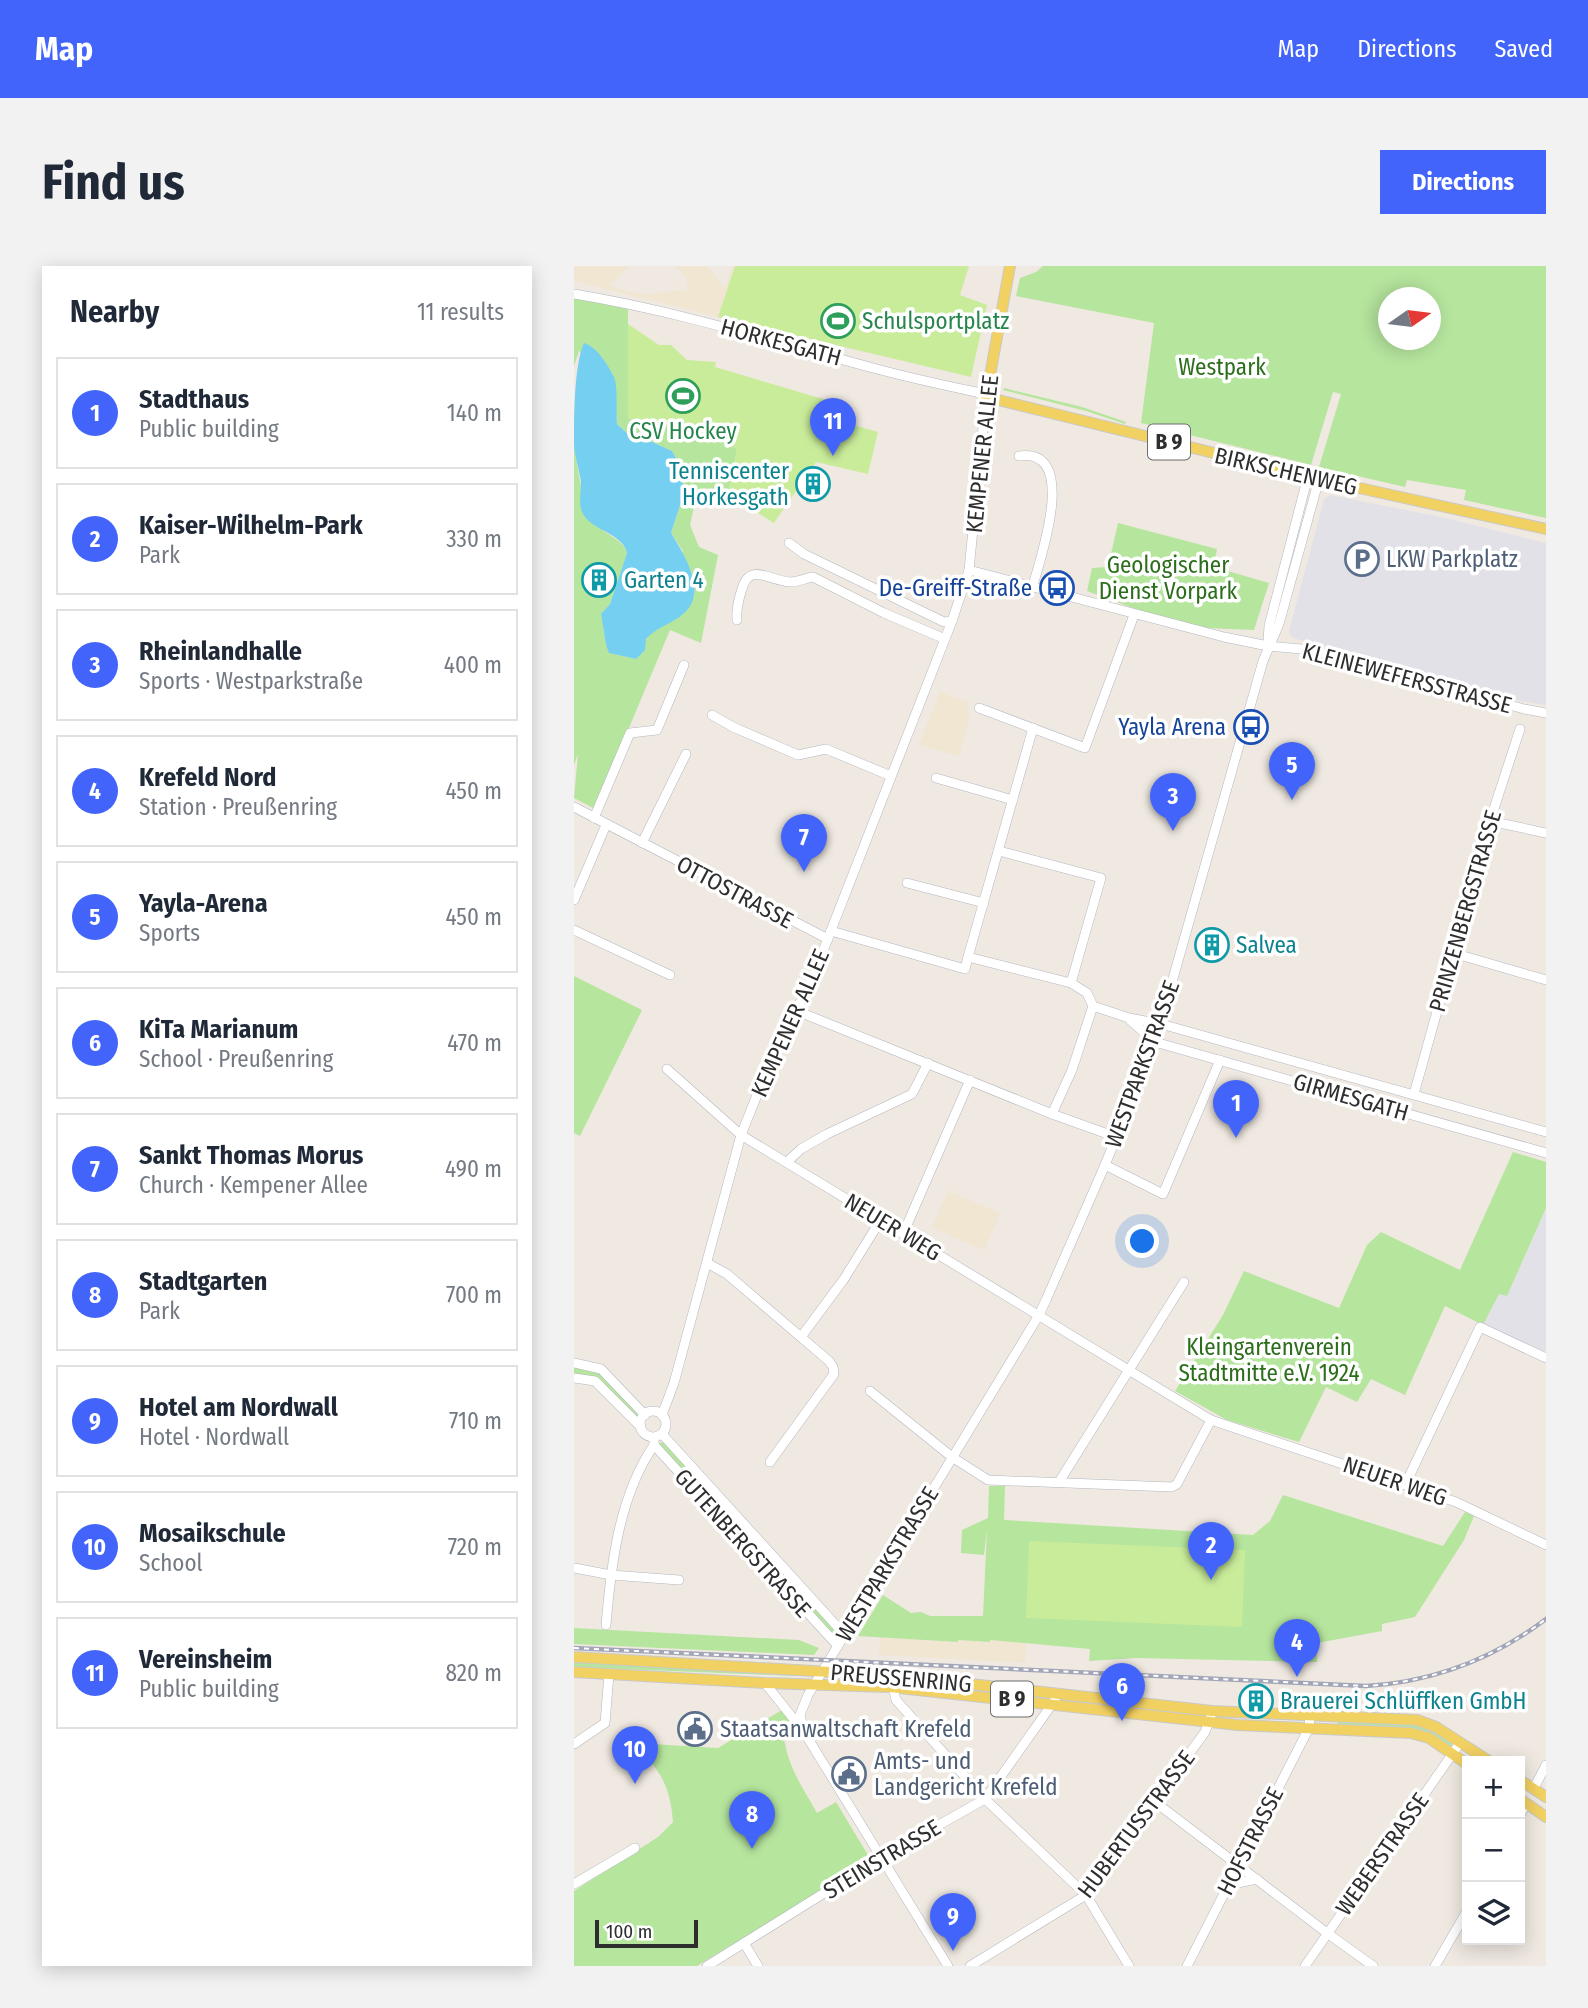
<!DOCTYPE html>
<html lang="en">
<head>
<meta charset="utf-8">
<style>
  :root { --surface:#fff; --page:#f2f2f3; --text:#1f2937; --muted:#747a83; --line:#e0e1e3; --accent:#4264fb }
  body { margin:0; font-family:"Fira Sans Condensed",sans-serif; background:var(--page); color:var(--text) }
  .controls { position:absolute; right:21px; bottom:21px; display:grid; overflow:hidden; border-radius:0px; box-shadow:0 4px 18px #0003 }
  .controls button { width:63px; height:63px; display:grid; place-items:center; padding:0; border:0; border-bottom:2px solid var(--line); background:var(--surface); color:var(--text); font:35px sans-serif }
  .compass { position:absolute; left:804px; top:21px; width:63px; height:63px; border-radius:50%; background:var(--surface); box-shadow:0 4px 18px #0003; rotate:76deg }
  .scale { position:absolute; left:21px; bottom:18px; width:103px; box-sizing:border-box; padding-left:7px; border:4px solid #2e2e2e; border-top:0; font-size:19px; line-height:24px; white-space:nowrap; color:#2e2e2e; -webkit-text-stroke:5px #fff; paint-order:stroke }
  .you { position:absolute; left:569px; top:976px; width:24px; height:24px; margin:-18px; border:5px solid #fff; border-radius:50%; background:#1a73e8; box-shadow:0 0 0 10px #1a73e833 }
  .badge { display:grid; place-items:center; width:46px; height:46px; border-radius:50%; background:var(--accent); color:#fff; font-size:23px; font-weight:700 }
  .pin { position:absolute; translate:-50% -58px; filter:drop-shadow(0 2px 4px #0008) }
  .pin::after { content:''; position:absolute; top:37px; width:24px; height:21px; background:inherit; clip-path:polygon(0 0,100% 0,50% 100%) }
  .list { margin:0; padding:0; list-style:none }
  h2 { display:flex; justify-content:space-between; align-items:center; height:91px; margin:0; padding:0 28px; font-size:30px }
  h2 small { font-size:23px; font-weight:400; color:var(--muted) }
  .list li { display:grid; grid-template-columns:46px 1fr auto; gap:21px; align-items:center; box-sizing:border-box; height:112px; margin:0 14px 14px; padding:0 14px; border:2px solid var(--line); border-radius:0px }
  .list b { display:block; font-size:26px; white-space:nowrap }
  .list p { margin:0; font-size:23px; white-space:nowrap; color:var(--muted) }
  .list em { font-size:23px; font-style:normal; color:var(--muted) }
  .icon { flex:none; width:38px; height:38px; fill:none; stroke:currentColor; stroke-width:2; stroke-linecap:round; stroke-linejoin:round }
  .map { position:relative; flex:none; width:972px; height:1700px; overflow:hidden; border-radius:0px }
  header { display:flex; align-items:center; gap:42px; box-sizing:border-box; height:98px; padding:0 35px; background:var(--accent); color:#fff }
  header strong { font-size:33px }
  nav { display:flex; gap:38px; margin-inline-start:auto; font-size:24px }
  .intro { display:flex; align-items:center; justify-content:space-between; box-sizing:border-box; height:168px; padding:0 42px }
  h1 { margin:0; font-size:49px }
  .button { padding:18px 32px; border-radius:0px; background:var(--accent); color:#fff; font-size:24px; font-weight:700 }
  main { display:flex; gap:42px; padding:0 42px }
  aside { flex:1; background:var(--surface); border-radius:0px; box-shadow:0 4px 18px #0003 }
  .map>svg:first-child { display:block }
  .industrial { fill:#e3e1e8 }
  .education { fill:#f0e6d1 }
  .green { fill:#b6e59e; fill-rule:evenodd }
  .pitch { fill:#c9ec9a }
  .water { fill:#75cff0 }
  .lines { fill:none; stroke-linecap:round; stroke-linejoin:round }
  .minor-casing { stroke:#b4b7c1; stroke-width:10 }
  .major-casing { stroke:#c9c9c9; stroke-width:12 }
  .minor { stroke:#fff; stroke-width:9 }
  .major { stroke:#f2d163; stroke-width:10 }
  .rail-casing { stroke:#a3a6b8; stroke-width:4.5 }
  .rail { stroke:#fff; stroke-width:2; stroke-dasharray:5; stroke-linecap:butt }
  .labels { text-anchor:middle; stroke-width:7; stroke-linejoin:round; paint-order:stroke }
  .shield { fill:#fff; stroke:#6d6d6d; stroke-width:2 }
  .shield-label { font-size:21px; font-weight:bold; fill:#2e2e2e }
  .leisure-label { font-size:23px; fill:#27864d; stroke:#fff; text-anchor:start }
  .street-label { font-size:23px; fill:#2e2e2e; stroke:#fff }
  .park-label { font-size:23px; fill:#2c6e1b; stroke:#fff }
  .culture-label { font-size:23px; fill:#0d838f; stroke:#fff; text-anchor:start }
  .service-label { font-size:23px; fill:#4e5e75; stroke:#fff; text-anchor:start }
  .transit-label { font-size:23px; fill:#164399; stroke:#fff; text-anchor:end }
</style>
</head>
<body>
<header>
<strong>Map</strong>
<nav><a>Map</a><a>Directions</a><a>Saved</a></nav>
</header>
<div class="intro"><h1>Find us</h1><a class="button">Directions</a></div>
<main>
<aside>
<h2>Nearby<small>11 results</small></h2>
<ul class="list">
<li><span class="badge">1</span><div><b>Stadthaus</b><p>Public building</p></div><em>140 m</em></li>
<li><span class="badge">2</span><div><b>Kaiser-Wilhelm-Park</b><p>Park</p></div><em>330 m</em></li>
<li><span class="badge">3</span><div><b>Rheinlandhalle</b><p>Sports · Westparkstraße</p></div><em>400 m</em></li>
<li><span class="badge">4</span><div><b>Krefeld Nord</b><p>Station · Preußenring</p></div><em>450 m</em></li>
<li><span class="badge">5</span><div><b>Yayla-Arena</b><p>Sports</p></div><em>450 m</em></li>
<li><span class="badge">6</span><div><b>KiTa Marianum</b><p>School · Preußenring</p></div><em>470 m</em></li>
<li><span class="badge">7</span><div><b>Sankt Thomas Morus</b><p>Church · Kempener Allee</p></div><em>490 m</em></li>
<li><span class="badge">8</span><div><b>Stadtgarten</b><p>Park</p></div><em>700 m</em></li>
<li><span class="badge">9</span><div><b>Hotel am Nordwall</b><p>Hotel · Nordwall</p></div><em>710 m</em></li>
<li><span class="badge">10</span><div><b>Mosaikschule</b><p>School</p></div><em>720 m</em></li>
<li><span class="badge">11</span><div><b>Vereinsheim</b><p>Public building</p></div><em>820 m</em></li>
</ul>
</aside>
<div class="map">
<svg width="972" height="1700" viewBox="0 0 972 1700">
  <rect width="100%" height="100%" fill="#efe9e1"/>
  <g class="industrial">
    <path d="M756,229L872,252L972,277V439L946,435L719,372L716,369L715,365L750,233Z"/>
    <path d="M972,942V1086L909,1059L925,1028L933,1030Z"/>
  </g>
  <g class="education">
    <path d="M0,0H55L35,20L69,29L99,25H112L114,14L102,0H133L151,22L159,0H161L144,51L0,15Z"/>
    <path d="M366,426L396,437L392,446L396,448L385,490L345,479Z"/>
    <path d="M374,925L426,947L410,984L358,962Z"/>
    <path d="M306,1371L383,1376L384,1374L415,1376L416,1374L452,1377L451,1397L305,1389Z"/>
  </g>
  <g class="green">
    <path d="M469,0H972V252L890,234L892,224L833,214L831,221L745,201L767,128L759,126L737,199L567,157L580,57L442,30L446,12L462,6ZM814,32H856V74H814Z"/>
    <path d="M0,31L54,40V152L152,174L163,183L153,233L141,224L130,222L120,241L116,259L125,281L144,289L127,377L96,364L21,543L0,532L4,488L0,499V178C5,206 6,233 22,257C29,269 49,272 53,287L36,338L27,348L32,379L36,387L62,393C74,381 67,383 73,372C78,362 94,355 104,351L109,285L97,267L110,227L106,199L98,185L65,170L55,169L43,158L40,112L5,85L0,100Z"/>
    <path d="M430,122L508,141L552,156L551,158L512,145L429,124Z"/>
    <path d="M544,257L643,283L640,301L695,317L680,364L610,361L513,325L518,302L534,301Z"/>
    <path d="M0,710L68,744L6,870L0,867Z"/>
    <path d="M939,886L972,896V942L933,1030L925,1028L909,1059L871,1040L831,1129L797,1113L783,1136L752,1121L725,1176L653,1154L601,1125L649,1049L670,1005L765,1042L793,979L807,966L886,1004Z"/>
    <path d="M0,1100L26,1105L67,1148L62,1153L21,1115L0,1112Z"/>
    <path d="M90,1176L266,1369L262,1376L88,1183L85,1177Z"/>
    <path d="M415,1220H431L430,1254L679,1269L696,1255L709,1229L869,1280L891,1246L900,1250L890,1274L841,1351L808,1358V1365L743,1377V1396L562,1392L515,1395L516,1383L416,1374V1376L384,1374V1376L284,1370L309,1329L337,1347L347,1346L356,1350H409L413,1263L410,1289L387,1287L388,1264L414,1252Z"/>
    <path d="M0,1362L225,1374L245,1382L240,1389L0,1378Z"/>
    <path d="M0,1395L225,1407L223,1410L0,1401Z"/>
    <path d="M208,1444L221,1465L210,1472C214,1501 229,1522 243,1547L262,1536L297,1594L123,1700H0V1625L84,1571L99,1556C96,1519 86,1503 60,1479L62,1477L144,1482Z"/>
    <path d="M764,1455L851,1460L878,1476V1481L872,1480L849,1464L763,1461Z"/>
  </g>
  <g class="pitch">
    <path d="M161,0H395L386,29L413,39L397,111L144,51Z"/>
    <path d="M54,58L85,79H97L113,94L142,96L141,101L259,136L256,151L258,153L304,166L294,208L242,196L200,257L154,228L163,183L152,174L54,152Z"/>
    <path d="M455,1275L671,1284L668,1361L452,1352Z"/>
  </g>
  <path class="water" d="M10,77C23,81 34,99 40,111C44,119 42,147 43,158L55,169L65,170L98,185L106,199L110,227L97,267C110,288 135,327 109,348C98,358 84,360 72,373L71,384L62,393L35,387L32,379L27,348L36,338L53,287C48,265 13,265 7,243C5,236 7,224 7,216C5,203 1,191 0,179C0,153 0,98 10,77Z"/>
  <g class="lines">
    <g class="minor-casing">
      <g id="minor">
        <path d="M0,28C103,45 202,76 303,103C336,112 369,119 402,126L412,131L395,304L378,355L240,708L191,809L167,869L100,1117L88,1149"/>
        <path d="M445,190C505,181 467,291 459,319"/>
        <path d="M215,277L230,288L370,356L378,355"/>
        <path d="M395,304L650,371L694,380L739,384L950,443L972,447"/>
        <path d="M163,354C162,344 164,336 167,326C175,294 194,315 217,316C224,316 232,312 239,311L310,347L371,373"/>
        <path d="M694,375L695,360L734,210"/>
        <path d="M405,442L511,482L560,349"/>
        <path d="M138,449L159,461L224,489L252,483L317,510"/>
        <path d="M362,512L439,534"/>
        <path d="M0,541L254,673"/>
        <path d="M20,552L56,467L83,464L110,399"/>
        <path d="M916,555L972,567"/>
        <path d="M68,577L112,488"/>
        <path d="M425,585L527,612L497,717"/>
        <path d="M333,617L410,637"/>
        <path d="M0,634L32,559"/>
        <path d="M0,664L96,709"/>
        <path d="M257,665L391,703L394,691L497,717L513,727L519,740L555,752L587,758L972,866"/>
        <path d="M879,687L972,714"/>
        <path d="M394,691L459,462"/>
        <path d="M223,745L478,848L542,871"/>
        <path d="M556,754L581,776L972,887"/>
        <path d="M93,803L167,869L637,1154L882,1236L972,1279"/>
        <path d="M840,828L916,555L946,463"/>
        <path d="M478,848L498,804L519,740"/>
        <path d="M214,895L227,883L253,868L338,828L354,797"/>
        <path d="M531,899L589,928L646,794"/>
        <path d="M329,968L396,814"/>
        <path d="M133,997L153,1008L255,1095L259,1101L260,1108L196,1196"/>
        <path d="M227,1071L270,1013L306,955"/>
        <path d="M0,1097L27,1103L71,1149"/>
        <path d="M0,1112L21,1115L67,1161"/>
        <path d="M296,1125L378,1191L414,1214L598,1221L603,1218L637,1154"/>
        <circle cx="79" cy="1158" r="13"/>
        <path d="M88,1168L271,1369"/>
        <path d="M80,1172V1179L264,1380"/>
        <path d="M485,1216L610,1016"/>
        <path d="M832,1217L906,1061L972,1092"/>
        <path d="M0,1302L37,1309L105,1314"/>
        <path d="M32,1359C37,1299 45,1230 80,1179"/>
        <path d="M191,1417L230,1466L374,1700"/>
        <path d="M319,1421L322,1434L411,1533L512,1629L555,1700"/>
        <path d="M230,1466L226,1449L234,1429L465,1049L472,1034L531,899L581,776L689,395L705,358L745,213"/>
        <path d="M0,1478L31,1457L35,1408"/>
        <path d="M960,1522L972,1499"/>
        <path d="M581,1536L753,1667L799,1700"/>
        <path d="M946,1549L952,1537"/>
        <path d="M0,1618L61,1582"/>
        <path d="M654,1619L683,1613"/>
        <path d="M170,1677L184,1700"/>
        <path d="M133,1700L308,1591L411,1533L481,1434"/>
        <path d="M396,1700L512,1629L631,1466L637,1450"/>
        <path d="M613,1700L735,1462L736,1449"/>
        <path d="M731,1700L886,1477"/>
        <path d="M861,1700L893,1645"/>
      </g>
    </g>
    <g class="major-casing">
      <g id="major">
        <path d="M436,0L412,131L758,216L972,263"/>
        <path d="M0,1391L324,1410L638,1445L843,1454L862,1461L915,1495"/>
        <path d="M0,1406L191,1417L316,1421L664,1459L837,1467L855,1472L893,1498"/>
        <path d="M946,1514L972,1531"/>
        <path d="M946,1533L972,1551"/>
      </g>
    </g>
    <use href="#minor" class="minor"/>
    <use href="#major" class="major"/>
    <g class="rail-casing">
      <path id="rail" d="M0,1382L792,1420C858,1416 919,1393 972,1353"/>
    </g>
    <use href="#rail" class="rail"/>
  </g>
  <defs>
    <g id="stadium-ring" transform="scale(1.75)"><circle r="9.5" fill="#fff" stroke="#2e9e5b" stroke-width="1.5"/><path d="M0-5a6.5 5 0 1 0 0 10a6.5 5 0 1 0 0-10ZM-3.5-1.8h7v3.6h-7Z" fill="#2e9e5b"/></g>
    <g id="building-ring" transform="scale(1.75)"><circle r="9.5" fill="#fff" stroke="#0f9aa8" stroke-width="1.5"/><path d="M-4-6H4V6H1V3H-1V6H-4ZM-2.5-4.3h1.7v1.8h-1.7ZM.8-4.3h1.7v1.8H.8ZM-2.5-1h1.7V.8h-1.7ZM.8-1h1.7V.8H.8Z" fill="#0f9aa8"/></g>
    <g id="parking-ring" transform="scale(1.75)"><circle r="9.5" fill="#fff" stroke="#5c6f8a" stroke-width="1.5"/><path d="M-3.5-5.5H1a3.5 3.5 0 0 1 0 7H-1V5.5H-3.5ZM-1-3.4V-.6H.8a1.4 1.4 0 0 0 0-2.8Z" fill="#5c6f8a"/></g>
    <g id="bus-ring" transform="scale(1.75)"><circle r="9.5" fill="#fff" stroke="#1a4fb4" stroke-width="1.5"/><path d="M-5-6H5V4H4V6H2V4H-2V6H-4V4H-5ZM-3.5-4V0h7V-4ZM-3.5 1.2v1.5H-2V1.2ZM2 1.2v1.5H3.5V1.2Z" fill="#1a4fb4"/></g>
    <g id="civic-ring" transform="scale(1.75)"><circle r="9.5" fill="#fff" stroke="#5c6f8a" stroke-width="1.5"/><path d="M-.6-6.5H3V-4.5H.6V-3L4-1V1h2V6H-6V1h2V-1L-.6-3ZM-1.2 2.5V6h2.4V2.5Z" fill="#5c6f8a"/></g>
  </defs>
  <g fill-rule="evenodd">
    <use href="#stadium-ring" x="264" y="55"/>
    <use href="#stadium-ring" x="109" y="130"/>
    <use href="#building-ring" x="239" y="218"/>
    <use href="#parking-ring" x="788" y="293"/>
    <use href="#building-ring" x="25" y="314"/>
    <use href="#bus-ring" x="483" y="322"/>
    <use href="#bus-ring" x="677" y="461"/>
    <use href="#building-ring" x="638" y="679"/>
    <use href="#building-ring" x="682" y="1435"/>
    <use href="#civic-ring" x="121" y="1463"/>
    <use href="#civic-ring" x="275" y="1508"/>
  </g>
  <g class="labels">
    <g class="shield">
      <rect x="574" y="158.5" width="42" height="35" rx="5"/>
      <rect x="417" y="1415.5" width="42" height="35" rx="5"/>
    </g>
    <g class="shield-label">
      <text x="595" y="183">B 9</text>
      <text x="438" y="1440">B 9</text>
    </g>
    <g class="leisure-label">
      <text x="288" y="63">Schulsportplatz</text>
      <text x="109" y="173" text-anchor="middle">CSV Hockey</text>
    </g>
    <g class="street-label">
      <text transform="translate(207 76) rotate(15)" y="8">HORKESGATH</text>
      <text transform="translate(408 188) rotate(-84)" y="8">KEMPENER ALLEE</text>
      <text transform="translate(712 205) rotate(13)" y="8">BIRKSCHENWEG</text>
      <text transform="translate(833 412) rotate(15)" y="8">KLEINEWEFERSSTRASSE</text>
      <text transform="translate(161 626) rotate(28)" y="8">OTTOSTRASSE</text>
      <text transform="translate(891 645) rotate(-74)" y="8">PRINZENBERGSTRASSE</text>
      <text transform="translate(216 757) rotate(-66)" y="8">KEMPENER ALLEE</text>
      <text transform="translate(568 798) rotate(-70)" y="8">WESTPARKSTRASSE</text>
      <text transform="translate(777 831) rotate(16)" y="8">GIRMESGATH</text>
      <text transform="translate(319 961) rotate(31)" y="8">NEUER WEG</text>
      <text transform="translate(821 1215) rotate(19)" y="8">NEUER WEG</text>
      <text transform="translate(169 1277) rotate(48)" y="8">GUTENBERGSTRASSE</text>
      <text transform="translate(313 1298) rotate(-59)" y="8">WESTPARKSTRASSE</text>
      <text transform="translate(327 1412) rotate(5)" y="8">PREUSSENRING</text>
      <text transform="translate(562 1558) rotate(-53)" y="8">HUBERTUSSTRASSE</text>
      <text transform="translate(676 1575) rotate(-63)" y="8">HOFSTRASSE</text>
      <text transform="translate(808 1588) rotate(-55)" y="8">WEBERSTRASSE</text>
      <text transform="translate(308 1593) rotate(-31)" y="8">STEINSTRASSE</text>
    </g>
    <g class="park-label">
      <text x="648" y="109">Westpark</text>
      <text x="594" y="307">Geologischer<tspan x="594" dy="26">Dienst Vorpark</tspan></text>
      <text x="695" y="1089">Kleingartenverein<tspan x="695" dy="26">Stadtmitte e.V. 1924</tspan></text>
    </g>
    <g class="culture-label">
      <text x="215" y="213" text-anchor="end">Tenniscenter<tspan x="215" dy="26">Horkesgath</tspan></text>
      <text x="50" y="322">Garten 4</text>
      <text x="662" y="687">Salvea</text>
      <text x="706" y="1443">Brauerei Schlüffken GmbH</text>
    </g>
    <g class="service-label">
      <text x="812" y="301">LKW Parkplatz</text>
      <text x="146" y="1471">Staatsanwaltschaft Krefeld</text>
      <text x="300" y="1503">Amts- und<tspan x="300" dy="26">Landgericht Krefeld</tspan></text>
    </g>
    <g class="transit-label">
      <text x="458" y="330">De-Greiff-Straße</text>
      <text x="652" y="469">Yayla Arena</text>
    </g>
  </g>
</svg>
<div class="controls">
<button>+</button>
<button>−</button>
<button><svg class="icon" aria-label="layers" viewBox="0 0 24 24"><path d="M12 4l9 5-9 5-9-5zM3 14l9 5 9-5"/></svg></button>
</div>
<svg class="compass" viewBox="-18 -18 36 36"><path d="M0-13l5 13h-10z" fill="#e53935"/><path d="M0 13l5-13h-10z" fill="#747a83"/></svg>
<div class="scale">100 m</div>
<div class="you"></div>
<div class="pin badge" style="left:662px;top:872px">1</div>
<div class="pin badge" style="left:637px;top:1314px">2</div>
<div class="pin badge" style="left:599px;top:565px">3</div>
<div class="pin badge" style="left:723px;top:1411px">4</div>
<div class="pin badge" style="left:718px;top:534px">5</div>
<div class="pin badge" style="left:548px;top:1455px">6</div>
<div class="pin badge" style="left:230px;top:606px">7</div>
<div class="pin badge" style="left:178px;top:1583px">8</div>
<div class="pin badge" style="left:379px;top:1685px">9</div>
<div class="pin badge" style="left:61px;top:1518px">10</div>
<div class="pin badge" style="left:259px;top:190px">11</div>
</div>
</main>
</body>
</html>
